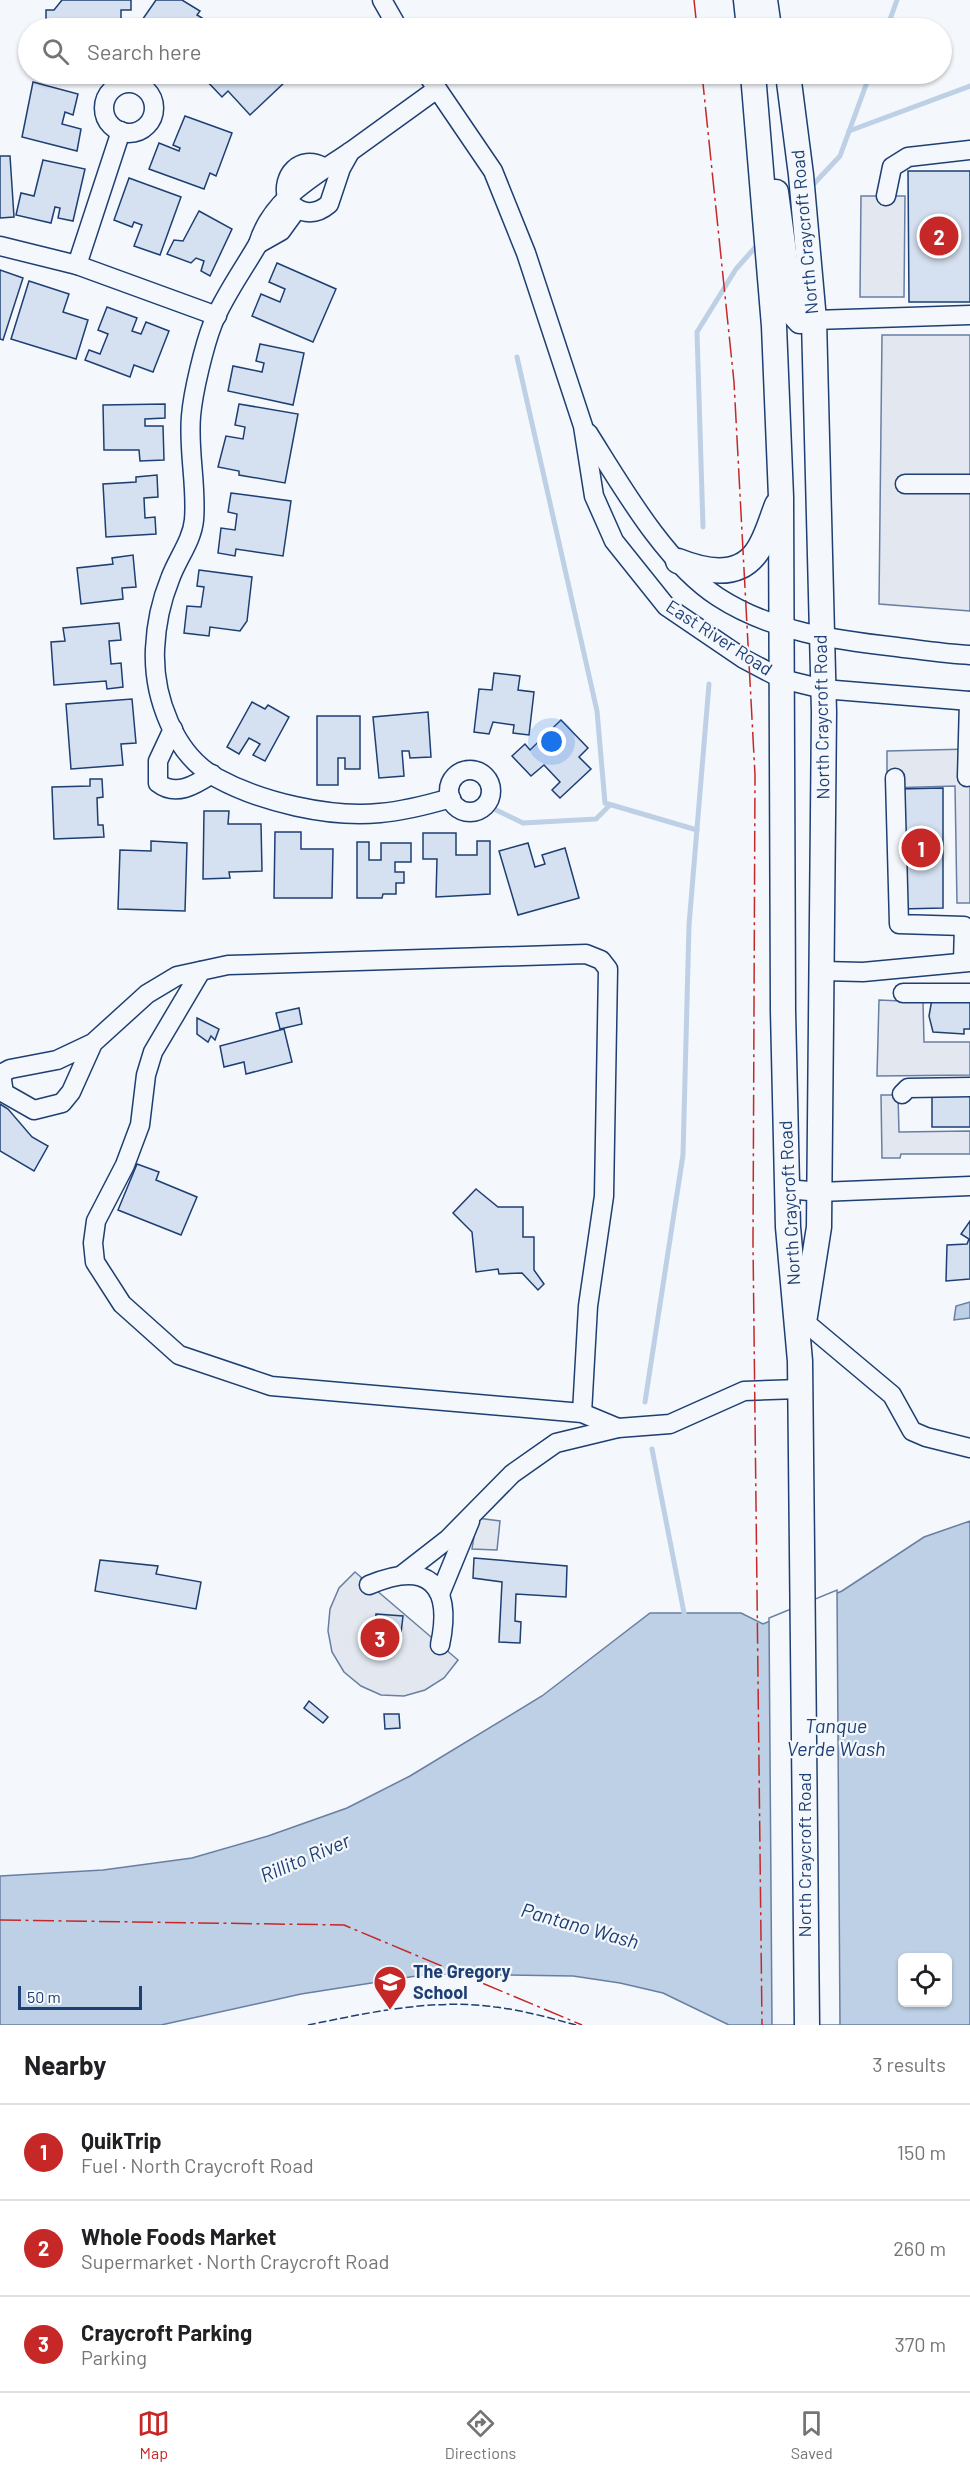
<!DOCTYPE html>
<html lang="en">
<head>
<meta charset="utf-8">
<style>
  :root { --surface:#fff; --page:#f6f6f6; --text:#202124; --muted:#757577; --line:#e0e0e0; --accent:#c62828 }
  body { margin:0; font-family:Barlow,sans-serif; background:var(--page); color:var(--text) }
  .controls { position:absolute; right:18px; bottom:18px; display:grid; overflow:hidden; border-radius:9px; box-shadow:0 2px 4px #0004 }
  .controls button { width:54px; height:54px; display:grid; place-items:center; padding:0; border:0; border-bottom:2px solid var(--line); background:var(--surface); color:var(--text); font:30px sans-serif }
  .scale { position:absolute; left:18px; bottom:15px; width:124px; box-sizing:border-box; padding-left:6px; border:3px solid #1d3f73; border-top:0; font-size:16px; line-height:21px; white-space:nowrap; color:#1d3f73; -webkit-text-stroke:4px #f4f7fb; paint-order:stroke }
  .you { position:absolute; left:552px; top:742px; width:21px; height:21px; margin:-15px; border:4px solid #fff; border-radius:50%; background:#1a73e8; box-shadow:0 0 0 9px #1a73e833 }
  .badge { display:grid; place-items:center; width:39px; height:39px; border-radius:50%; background:var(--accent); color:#fff; font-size:20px; font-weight:700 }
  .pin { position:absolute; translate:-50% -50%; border:3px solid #fff; box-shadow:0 2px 6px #0006 }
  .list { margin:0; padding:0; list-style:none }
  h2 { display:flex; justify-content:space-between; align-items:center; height:78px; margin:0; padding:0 24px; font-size:26px }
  h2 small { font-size:20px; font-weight:400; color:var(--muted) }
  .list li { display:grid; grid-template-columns:39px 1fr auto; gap:18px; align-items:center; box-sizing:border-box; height:96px; padding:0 24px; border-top:2px solid var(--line) }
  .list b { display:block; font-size:22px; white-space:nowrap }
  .list p { margin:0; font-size:20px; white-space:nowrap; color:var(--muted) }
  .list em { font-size:20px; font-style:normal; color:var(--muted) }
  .icon { flex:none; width:33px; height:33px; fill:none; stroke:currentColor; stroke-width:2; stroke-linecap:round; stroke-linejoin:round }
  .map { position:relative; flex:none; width:970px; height:2025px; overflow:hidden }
  .search { position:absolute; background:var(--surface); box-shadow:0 2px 4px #0004; left:18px; right:18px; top:18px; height:66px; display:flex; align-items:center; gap:15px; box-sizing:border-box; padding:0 21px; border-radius:33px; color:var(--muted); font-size:22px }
  .sheet { height:366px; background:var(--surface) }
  nav { display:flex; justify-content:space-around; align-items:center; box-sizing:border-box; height:84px; border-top:2px solid var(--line); background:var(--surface); font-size:16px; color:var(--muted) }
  nav a { display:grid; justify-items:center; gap:3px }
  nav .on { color:var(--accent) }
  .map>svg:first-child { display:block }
  .parking { fill:#e3e8f0; stroke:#687fa3; stroke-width:1.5 }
  .water { fill:#bed0e5; stroke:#687fa3; stroke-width:1.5; fill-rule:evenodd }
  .pier { fill:#f4f7fb; stroke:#687fa3; stroke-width:1.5 }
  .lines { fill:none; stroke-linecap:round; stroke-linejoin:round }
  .stream { stroke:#bed0e5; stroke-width:5 }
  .building { fill:#d5e0f0; stroke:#1d3f73; stroke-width:1.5 }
  .minor-casing { stroke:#1d3f73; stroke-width:21 }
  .major-casing { stroke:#1d3f73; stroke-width:27 }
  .minor { stroke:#f4f7fb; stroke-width:18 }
  .major { stroke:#f4f7fb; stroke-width:24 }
  .fence { stroke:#1d3f73; stroke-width:1.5; stroke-dasharray:8 3; stroke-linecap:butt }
  .power { stroke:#c62828; stroke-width:1.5; stroke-dasharray:21 4.5 3 4.5; stroke-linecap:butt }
  .labels { text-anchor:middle; stroke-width:4.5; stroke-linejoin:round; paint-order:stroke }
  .street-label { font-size:18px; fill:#1d3f73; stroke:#f4f7fb }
  .poi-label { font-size:18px; font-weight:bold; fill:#1d3f73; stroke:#f4f7fb; text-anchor:start }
  .water-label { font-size:20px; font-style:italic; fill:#1d3f73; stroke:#f4f7fb }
</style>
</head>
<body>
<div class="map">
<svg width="970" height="2025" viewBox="0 0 970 2025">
  <rect width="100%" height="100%" fill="#f4f7fb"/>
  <g class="parking">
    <path d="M861,196H905L904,297H860Z"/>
    <path d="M882,335H970V611L879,604Z"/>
    <path d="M970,749V903H957L955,786L887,788V751Z"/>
    <path d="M879,1000L923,1002L924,1042H970V1075L877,1076Z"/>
    <path d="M881,1095H898L899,1132L970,1131V1154H901L900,1158H882Z"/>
    <path d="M477,1518L500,1521L497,1550L472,1549Z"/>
    <path d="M355,1572L458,1660L444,1678L425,1690L404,1696L381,1695L361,1686L344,1672L332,1652L328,1631L330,1609L339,1588Z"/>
  </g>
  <g class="water">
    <path d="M970,1302V1318L954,1320L956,1306Z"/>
    <path d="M970,1521V2025H729L663,1993L620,1983L573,1976L429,1974L301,1994L161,2025H0V1876L103,1870L192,1858L268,1836L347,1808L410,1776L542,1696L650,1613H741L763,1624L842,1591L924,1537ZM902,1958H948V2002H902Z"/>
  </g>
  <path class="pier" d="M837,1590L840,2025H772L769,1618Z"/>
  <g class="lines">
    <g class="stream">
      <path d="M887,28L897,0"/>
      <path d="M849,131L970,86"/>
      <path d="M809,189L840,156L870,74"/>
      <path d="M517,357L597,711L605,803L697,830"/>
      <path d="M703,527L697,332L736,269L760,242"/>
      <path d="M492,808L523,823L596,819L610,805"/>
      <path d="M645,1402L683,1155L689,925L709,684"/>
      <path d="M652,1449L685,1618"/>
    </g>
  </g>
  <g class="building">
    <path d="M62,0H131V10H121V22L111,23L107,28H46V10H54Z"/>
    <path d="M156,0H182L200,11L197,15L207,21L202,28H164L160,26L149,28L140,23Z"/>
    <path d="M209,74H278L286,81L250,115L228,91L222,97L204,78Z"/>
    <path d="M33,82L78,94L73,115L65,112L62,124L81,129L77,151L22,137Z"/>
    <path d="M185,116L232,133L216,176L210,173L204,189L149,169L159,143L179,151L180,148L173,145Z"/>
    <path d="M0,156H10L14,217L0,218Z"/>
    <path d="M43,160L85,169L73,221L58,218L60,208L55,207L51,223L16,215L21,193L34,196Z"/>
    <path d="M908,171H970V302H909Z"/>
    <path d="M129,178L181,197L160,255L134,246L142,225L134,222L132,227L114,220Z"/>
    <path d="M199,211L232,229L210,276L201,271L204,261L196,258L191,263L167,254L174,240L183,241Z"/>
    <path d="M277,263L336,289L313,342L252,316L261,294L280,302L285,289L269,282Z"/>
    <path d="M0,270L23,278L3,340L0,339Z"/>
    <path d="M29,281L69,294L63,312L88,320L76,359L11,339Z"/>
    <path d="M107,307L137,318L132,331L141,334L146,322L169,331L153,372L134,365L130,377L85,360L89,350L100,354L108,334L98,330Z"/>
    <path d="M260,344L304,353L293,405L228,391L233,366L262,372L264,363L256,361Z"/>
    <path d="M165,404V418L145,419V426H163L164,460L140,461L139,450H104L103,405Z"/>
    <path d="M239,404L298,414L285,483L239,475V471L218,467L226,436L243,439L245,427L235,425Z"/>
    <path d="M157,475L158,497L144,498L145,518L155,517L156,534L106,537L103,484L136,482V477Z"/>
    <path d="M231,493L291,501L283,556L236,549L235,556L218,553L221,528L235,530L237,514L228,512Z"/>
    <path d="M133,555L136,587L122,588L123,599L81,604L77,568L113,564L112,558Z"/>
    <path d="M199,570L252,577L247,621L240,631L210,627L209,636L184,633L187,606L201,607L204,587L197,586Z"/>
    <path d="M119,623L121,640L109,641L111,664L121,663L123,687L107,689L106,681L54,685L51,642L65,641L63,628Z"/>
    <path d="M494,673L520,676L518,690L534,692L529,735L513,733L514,725L493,722L489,734L474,732L479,689L492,690Z"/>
    <path d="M132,699L136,743L121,744L123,765L71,769L66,704Z"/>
    <path d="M252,702L265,709L268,705L289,717L265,761L253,755L260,744L249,738L239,754L227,747Z"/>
    <path d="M428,712L431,757L410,758L409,751H402L404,776L379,778L373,717Z"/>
    <path d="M317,716H360V769H345V758H338V785H317Z"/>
    <path d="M561,720L588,748L579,757L591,769L560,798L552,790L560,782L544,765L531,776L512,756L525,744L530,750Z"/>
    <path d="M90,779H102L103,797L97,798L98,825H103L104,837L54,839L52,787L90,786Z"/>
    <path d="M943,788V908L900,909L899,789Z"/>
    <path d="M204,811H229L228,824H261L262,871L229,872L230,878L203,879Z"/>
    <path d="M275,832H301V849H333L332,898H274Z"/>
    <path d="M423,833H456V855H477V841H490V894L436,897L437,859H423Z"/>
    <path d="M151,841L187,843L185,911L118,909L120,850L151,851Z"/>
    <path d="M357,842H369V860H381V843H411V862H395V872H404V883H396V894H383L382,898H357Z"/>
    <path d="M528,843L535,867L545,864L542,855L565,848L579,898L518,915L499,851Z"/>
    <path d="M970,998V1029H964V1034L933,1032L929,1016L932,999Z"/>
    <path d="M299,1008L302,1024L280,1029L276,1013Z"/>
    <path d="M197,1018L219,1029L215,1040L211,1036L208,1042L197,1034Z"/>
    <path d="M284,1029L292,1062L246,1074L244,1062L224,1067L220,1046Z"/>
    <path d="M932,1095L970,1096V1127H932Z"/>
    <path d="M0,1104L8,1109L32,1137L48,1146L34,1171L0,1151Z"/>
    <path d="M137,1164L159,1172L156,1180L197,1197L181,1235L118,1210Z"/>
    <path d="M476,1189L498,1207H523V1237H534V1270L544,1284L538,1290L522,1273L499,1274L498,1269L476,1272L472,1232L453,1213Z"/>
    <path d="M970,1221V1279L946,1281L947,1245L967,1244L969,1239L961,1234Z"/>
    <path d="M474,1558L567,1566L566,1597L516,1594L515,1621L521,1622L520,1643L499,1642L502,1582L473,1578Z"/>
    <path d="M100,1560L158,1566L156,1574L201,1582L196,1609L95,1591Z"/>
    <path d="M376,1614L403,1616L401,1633L375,1629Z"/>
    <path d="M309,1701L328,1717L323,1723L304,1708Z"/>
    <path d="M384,1714H399L400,1728L385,1729Z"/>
  </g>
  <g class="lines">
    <g class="minor-casing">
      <g id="minor">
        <path d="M382,0L398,28"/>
        <path d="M427,74L493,171L526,253L583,426L594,496L614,541L666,606L744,659L782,679L823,689L970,701"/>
        <circle cx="129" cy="108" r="25"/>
        <path d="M323,167C300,154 281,176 287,198C297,214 314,217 329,204L341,168L350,152"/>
        <path d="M886,196L892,167L908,157L970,150"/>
        <path d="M297,209L281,231L258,244C272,197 317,175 354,149C382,129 409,109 437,89"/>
        <path d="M258,244C243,270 224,296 213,323C204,346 193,392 191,416C188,451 197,486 194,520C192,541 177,559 170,579C161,601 156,626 155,649C153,696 174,755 217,778C261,802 329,818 380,813C404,811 427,805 451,798"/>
        <path d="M0,246L77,265L217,316"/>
        <path d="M77,265L121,131"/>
        <path d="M814,320L970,315"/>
        <path d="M588,433C621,485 665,563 718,597C772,632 835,640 897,647C921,650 946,654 970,655"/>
        <path d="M905,484H970"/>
        <path d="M173,729L158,761V783C176,797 195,785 212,774"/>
        <circle cx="470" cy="791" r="21"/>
        <path d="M967,777L969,701"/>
        <path d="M895,778L899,924L964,926L963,962"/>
        <path d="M201,971L153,1052L146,1075L140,1125L125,1165L96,1221L93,1243L95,1262L122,1304L179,1355L271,1386L582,1413L618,1428"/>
        <path d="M823,971L863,972L970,962"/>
        <path d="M903,993H970"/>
        <path d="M93,1043L57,1060L10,1069L1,1074L4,1093L34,1110L62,1103L71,1092L93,1043L147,994L177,976L228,965L586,954L601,960L608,969L604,1196L588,1306L582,1413"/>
        <path d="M902,1094L908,1088L970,1087"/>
        <path d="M787,1189L820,1192L970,1186"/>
        <path d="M805,1322L892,1395L912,1431L926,1437L970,1448"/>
        <path d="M403,1574L448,1539L512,1474L556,1443L618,1428L670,1424L744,1391L800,1389"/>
        <path d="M369,1585C428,1560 453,1584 440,1645"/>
        <path d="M440,1594L470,1521"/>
      </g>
    </g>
    <g class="major-casing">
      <g id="major">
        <path d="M746,0L749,28"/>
        <path d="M765,0L769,28"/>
        <path d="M753,74L774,326L781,497L783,1011L788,1227L800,1361L807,2025"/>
        <path d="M788,74L801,175L814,320L824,712L819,1227L805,1316"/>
        <path d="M776,192L792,312L800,321L814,320"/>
        <path d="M678,561C703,571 737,579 756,553C766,540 771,520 777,505"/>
      </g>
    </g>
    <use href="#minor" class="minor"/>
    <use href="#major" class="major"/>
    <path class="fence" d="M308,2025C367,2013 434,1998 495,2007C522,2010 550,2018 576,2025"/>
    <g class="power">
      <path d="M694,0L697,28"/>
      <path d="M702,74L734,382L755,775L753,1243L762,2025"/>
      <path d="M0,1920L344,1925L582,2025"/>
    </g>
  </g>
  <defs>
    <g id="school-pin" transform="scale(1.725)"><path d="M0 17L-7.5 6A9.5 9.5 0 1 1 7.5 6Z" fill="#c62828" stroke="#f4f7fb"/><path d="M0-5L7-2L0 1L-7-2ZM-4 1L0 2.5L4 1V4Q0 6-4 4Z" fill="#fff"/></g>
  </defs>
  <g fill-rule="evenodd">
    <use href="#school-pin" x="390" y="1982"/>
  </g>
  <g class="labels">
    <g class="street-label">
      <text transform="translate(805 232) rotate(-95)" y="6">North Craycroft Road</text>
      <text transform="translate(719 638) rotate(33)" y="6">East River Road</text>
      <text transform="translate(822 717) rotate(-91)" y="6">North Craycroft Road</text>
      <text transform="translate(790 1203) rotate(-93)" y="6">North Craycroft Road</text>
      <text transform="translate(805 1855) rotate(-90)" y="6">North Craycroft Road</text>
    </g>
    <g class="poi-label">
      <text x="413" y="1978">The Gregory<tspan x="413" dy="21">School</tspan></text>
    </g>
    <g class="water-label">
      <text x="836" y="1733">Tanque<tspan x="836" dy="23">Verde Wash</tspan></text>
      <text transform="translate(305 1858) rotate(-23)" y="7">Rillito River</text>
      <text transform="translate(580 1926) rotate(16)" y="7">Pantano Wash</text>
    </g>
  </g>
</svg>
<div class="controls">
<button><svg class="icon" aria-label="locate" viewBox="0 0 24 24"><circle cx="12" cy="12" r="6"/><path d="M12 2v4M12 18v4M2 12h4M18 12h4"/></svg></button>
</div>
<div class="scale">50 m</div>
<div class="you"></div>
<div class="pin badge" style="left:921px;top:848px">1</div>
<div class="pin badge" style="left:939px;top:236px">2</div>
<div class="pin badge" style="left:380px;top:1638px">3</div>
<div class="search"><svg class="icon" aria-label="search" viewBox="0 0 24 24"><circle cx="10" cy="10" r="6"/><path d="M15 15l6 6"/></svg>Search here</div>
</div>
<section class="sheet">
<h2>Nearby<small>3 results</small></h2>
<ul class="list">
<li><span class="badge">1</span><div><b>QuikTrip</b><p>Fuel · North Craycroft Road</p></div><em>150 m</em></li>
<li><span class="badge">2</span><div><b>Whole Foods Market</b><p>Supermarket · North Craycroft Road</p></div><em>260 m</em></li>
<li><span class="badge">3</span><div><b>Craycroft Parking</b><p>Parking</p></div><em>370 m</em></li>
</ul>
</section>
<nav>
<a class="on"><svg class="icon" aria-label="map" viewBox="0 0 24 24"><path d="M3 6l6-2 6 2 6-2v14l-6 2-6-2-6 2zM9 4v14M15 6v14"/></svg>Map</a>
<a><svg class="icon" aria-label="directions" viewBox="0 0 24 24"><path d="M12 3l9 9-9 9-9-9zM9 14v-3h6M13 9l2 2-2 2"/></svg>Directions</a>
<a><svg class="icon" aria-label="saved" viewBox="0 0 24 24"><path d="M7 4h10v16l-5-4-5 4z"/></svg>Saved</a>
</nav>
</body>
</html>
